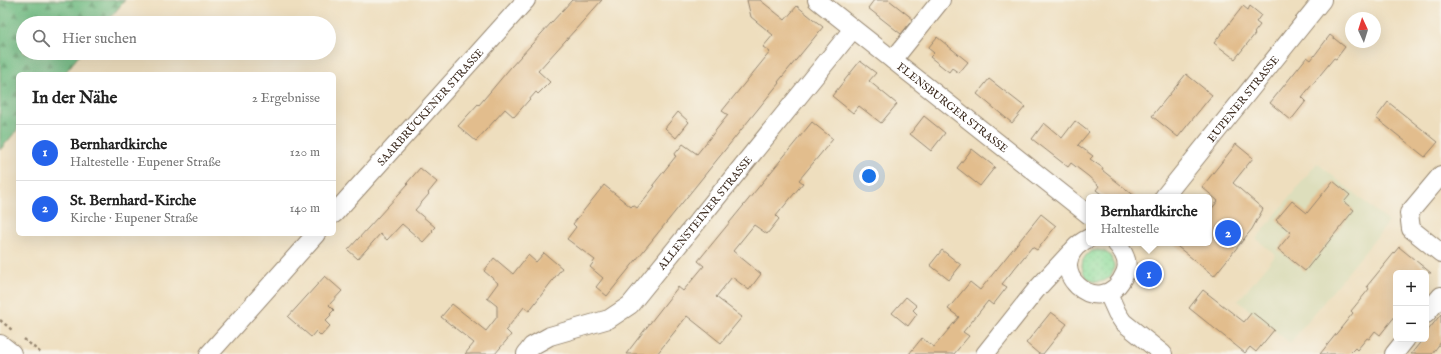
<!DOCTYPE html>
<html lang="de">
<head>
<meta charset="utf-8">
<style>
  :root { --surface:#fff; --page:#f2f2f2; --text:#222; --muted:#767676; --line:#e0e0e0; --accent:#2563eb }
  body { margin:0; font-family:"IM FELL English",serif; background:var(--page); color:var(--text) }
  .controls { position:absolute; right:12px; bottom:12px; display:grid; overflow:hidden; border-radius:6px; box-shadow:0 4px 16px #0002 }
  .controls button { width:36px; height:36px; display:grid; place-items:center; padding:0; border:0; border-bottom:1px solid var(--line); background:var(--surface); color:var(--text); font:20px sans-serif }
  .compass { position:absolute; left:1345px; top:12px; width:36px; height:36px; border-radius:50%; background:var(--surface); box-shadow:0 4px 16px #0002; rotate:356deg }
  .you { position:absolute; left:869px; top:176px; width:14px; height:14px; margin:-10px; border:3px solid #fff; border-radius:50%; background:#1a73e8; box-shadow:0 0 0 6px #1a73e833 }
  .badge { display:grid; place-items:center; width:26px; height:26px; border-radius:50%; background:var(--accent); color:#fff; font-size:13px; font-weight:700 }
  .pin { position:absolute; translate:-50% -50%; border:2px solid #fff; box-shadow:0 1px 4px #0006 }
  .popup { position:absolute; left:1086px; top:194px; width:126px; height:52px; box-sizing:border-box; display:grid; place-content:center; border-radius:6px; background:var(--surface); filter:drop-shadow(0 1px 3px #0005); font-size:13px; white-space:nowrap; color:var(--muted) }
  .popup b { font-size:15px; color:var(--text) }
  .popup::after { content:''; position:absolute; left:50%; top:100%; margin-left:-8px; border:8px solid transparent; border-top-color:var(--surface) }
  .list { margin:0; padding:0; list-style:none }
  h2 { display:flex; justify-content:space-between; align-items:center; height:52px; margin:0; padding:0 16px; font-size:17px }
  h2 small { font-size:13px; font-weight:400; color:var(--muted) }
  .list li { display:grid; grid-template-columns:26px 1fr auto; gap:12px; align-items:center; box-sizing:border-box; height:56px; padding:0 16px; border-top:1px solid var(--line) }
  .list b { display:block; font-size:15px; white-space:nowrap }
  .list p { margin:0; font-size:13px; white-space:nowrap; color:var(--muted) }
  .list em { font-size:13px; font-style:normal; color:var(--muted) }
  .icon { flex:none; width:22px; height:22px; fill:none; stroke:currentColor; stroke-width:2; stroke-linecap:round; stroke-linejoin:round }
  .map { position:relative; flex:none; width:1441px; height:354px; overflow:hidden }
  .search { position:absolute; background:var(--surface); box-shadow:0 4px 16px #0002; left:16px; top:16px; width:320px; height:44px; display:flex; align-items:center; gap:10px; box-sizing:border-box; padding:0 14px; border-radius:22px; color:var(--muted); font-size:15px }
  .panel { position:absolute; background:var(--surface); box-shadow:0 4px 16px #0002; left:16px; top:72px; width:320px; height:164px; border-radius:6px }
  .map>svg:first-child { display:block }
  .built { fill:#dddebc }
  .green { fill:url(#green-dots); stroke:#64845d }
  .forest { fill:url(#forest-firs); stroke:#567351 }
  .building { fill:#e2bd8d }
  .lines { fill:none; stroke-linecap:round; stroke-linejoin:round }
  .minor-casing { stroke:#94846e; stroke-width:20 }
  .secondary-casing { stroke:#94846e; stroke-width:24 }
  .path { stroke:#94846e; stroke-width:2.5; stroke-dasharray:3 3; stroke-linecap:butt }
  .minor { stroke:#fff; stroke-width:18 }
  .secondary { stroke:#fff; stroke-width:22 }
  .labels { text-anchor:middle; stroke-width:3.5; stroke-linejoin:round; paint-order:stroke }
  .street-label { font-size:11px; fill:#3b2a1e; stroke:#f7f3e8 }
</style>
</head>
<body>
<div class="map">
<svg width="1441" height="354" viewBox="0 0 1441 354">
  <defs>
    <pattern id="green-dots" width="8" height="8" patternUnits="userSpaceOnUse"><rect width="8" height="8" fill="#8edd9c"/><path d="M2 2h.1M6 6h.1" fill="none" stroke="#7bbe86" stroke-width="1.8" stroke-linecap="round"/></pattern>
    <pattern id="forest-firs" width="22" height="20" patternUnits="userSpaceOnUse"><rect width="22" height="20" fill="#72bc84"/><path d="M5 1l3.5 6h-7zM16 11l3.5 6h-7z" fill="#5f996b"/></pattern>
  </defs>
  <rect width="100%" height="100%" fill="#f7f3e8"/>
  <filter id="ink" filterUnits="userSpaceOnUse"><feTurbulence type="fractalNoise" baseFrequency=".025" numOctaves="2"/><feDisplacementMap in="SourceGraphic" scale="8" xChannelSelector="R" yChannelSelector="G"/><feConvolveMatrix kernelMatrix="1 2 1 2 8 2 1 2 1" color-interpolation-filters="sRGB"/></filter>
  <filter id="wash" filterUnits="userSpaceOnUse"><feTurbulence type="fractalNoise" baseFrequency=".012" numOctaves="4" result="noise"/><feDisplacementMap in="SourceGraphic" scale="16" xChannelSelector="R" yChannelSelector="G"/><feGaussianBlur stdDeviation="0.9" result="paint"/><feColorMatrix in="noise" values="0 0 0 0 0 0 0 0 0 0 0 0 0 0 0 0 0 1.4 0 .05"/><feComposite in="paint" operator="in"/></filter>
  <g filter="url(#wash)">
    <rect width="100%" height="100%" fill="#eedebe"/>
    <path class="built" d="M1317,163L1389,222L1290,343L1238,301L1276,255L1256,239Z"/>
    <circle class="green" cx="1098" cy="266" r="16"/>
    <path class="forest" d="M0,0H125L106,23H23V53H81L64,74H18V129L0,150Z"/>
    <g id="blocks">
      <g class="building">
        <path d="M572,0H602L538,71L550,82L538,94L536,92L514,117L505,109L476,141L458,126L478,104L479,105L511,67Z"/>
        <path d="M747,0H760L785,20L797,6L823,27L778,82L779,83L607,296L596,287L603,278L590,267L595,260L567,239L576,227L573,224L604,185L631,207L633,205L637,208L655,186L653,185L676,156L674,155L683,144L697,154L728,115L722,111L770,52L763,47L773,35L751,17Z"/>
        <path d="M874,0H889L913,19L901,34L868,8Z"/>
        <path d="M1243,6L1248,10L1250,6L1261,15L1256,22L1260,25L1254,33L1255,34L1235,59L1214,43Z"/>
        <path d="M1330,35L1345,47L1336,59L1334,58L1302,97L1306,101L1291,120L1270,103L1307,57L1311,60Z"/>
        <path d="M937,37L968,62L959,73L952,68L949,72L930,57L934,53L928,48Z"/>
        <path d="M860,61L876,73L869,81L897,104L881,123L859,106L853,113L832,96Z"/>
        <path d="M1186,74L1212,95L1178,137L1152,116Z"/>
        <path d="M989,79L1025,107L1012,123L977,94Z"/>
        <path d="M1388,102L1438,142L1425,157L1376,118Z"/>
        <path d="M678,112L689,122L676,138L665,128Z"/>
        <path d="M924,116L945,133L931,151L910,134Z"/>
        <path d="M1075,121L1089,132L1078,145L1093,156L1090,159L1103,168L1102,170L1136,197H1105L1096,190L1099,186L1088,176L1071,163L1068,167L1032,139L1044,123L1062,138Z"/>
        <path d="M812,122L833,139L799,180L803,183L776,216L779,219L767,234L754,225L733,251L761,274L749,290L732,277L716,297L742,317L732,329L721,343L687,316L657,354H626L678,287L683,291L704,266L698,261Z"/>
        <path d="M1236,144L1253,158L1233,183L1263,209L1252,229L1214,276L1173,243H1209V212L1218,201L1202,187Z"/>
        <path d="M972,149L995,167L980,186L957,168Z"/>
        <path d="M420,168L437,182L428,193L429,194L415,210L435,227L432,230L433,231L423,242L402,224L387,240L380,234L358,259L348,250L408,184L407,183Z"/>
        <path d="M1333,181L1350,195L1344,202L1354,210L1305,271L1278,249L1291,233L1276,220L1292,201L1307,213Z"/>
        <path d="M1041,214L1056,226L1037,250L1032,247L1002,284L1007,287L993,305L988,301L973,320L963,332L969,336L954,354H909L922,338L934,347L959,317L948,309L970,282L980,290Z"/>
        <path d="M1399,247L1431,273H1396V315L1380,335L1375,331L1369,339L1367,338L1357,350L1355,348L1349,354H1320L1353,313L1351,311L1369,289L1367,286Z"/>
        <path d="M942,250L961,265L949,280L930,265Z"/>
        <path d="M544,253L562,268L529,311L524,307L506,330L511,335L495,354H465L474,343L441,317L447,310L452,304L486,331L497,317V306L487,298L498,283L484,271L494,258L513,274L528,255L536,262Z"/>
        <path d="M325,276L342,291L329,305L334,310L330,314L331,315L325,321L330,326L321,336L316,331L311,337L288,317Z"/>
        <path d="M1203,290L1244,322L1252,312L1274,330L1256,352L1250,347L1245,353L1189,308Z"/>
        <path d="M906,297L917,306L913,310L917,314L908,326L892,313Z"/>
        <path d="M1051,312L1067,324L1043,354H1039L1026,343Z"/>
        <path d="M1441,314V342L1432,354H1411L1423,339H1426V333Z"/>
      </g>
    </g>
  </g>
  <g filter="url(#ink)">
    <use href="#blocks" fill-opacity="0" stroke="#94846e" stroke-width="1"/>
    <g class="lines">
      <g class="minor-casing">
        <g id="minor">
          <path id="s1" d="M817,0L1089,215"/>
          <path d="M893,60L941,0"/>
          <path d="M1441,175L1409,213L1411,229L1441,253"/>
          <path id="s2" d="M1164,197L1322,0"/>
          <path id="s3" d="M334,214L526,0"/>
          <path d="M1089,238C1034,265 1102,327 1125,273C1130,262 1123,251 1116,243"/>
          <path d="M1108,293L1117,313L1123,322L1163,354"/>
          <path d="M1426,314L1441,296"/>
          <path d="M209,354L316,234"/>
          <path id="s4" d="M526,354L532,346L550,336L609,319L630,305L853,29"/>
          <path d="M985,354L1036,290L1071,252"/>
          <path d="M1394,354L1406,339"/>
        </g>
      </g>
      <g class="secondary-casing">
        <path id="secondary" d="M0,346L10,354"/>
      </g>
      <g class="path">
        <path d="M0,320L12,330"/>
        <path d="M24,339L42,354"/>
      </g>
      <use href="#minor" class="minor"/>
      <use href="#secondary" class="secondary"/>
    </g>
  </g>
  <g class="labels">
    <g class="street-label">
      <text dy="4" stroke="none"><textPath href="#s2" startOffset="126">EUPENER STRASSE</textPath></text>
      <text dy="4" stroke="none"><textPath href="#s3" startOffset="144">SAARBRÜCKENER STRASSE</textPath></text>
      <text dy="4" stroke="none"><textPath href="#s1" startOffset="173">FLENSBURGER STRASSE</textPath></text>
      <text dy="4" stroke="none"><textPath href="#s4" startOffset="236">ALLENSTEINER STRASSE</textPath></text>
    </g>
  </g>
</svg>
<div class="controls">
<button>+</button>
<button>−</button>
</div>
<svg class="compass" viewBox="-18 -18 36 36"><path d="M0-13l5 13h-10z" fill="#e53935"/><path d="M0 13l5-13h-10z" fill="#767676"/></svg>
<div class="you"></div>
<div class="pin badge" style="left:1149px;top:274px">1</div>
<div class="popup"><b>Bernhardkirche</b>Haltestelle</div>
<div class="pin badge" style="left:1228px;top:233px">2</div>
<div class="search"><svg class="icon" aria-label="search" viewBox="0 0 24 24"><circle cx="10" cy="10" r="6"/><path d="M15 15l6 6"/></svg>Hier suchen</div>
<section class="panel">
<h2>In der Nähe<small>2 Ergebnisse</small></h2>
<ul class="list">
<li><span class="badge">1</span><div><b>Bernhardkirche</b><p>Haltestelle · Eupener Straße</p></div><em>120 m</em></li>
<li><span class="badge">2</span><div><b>St. Bernhard-Kirche</b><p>Kirche · Eupener Straße</p></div><em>140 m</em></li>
</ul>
</section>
</div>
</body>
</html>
